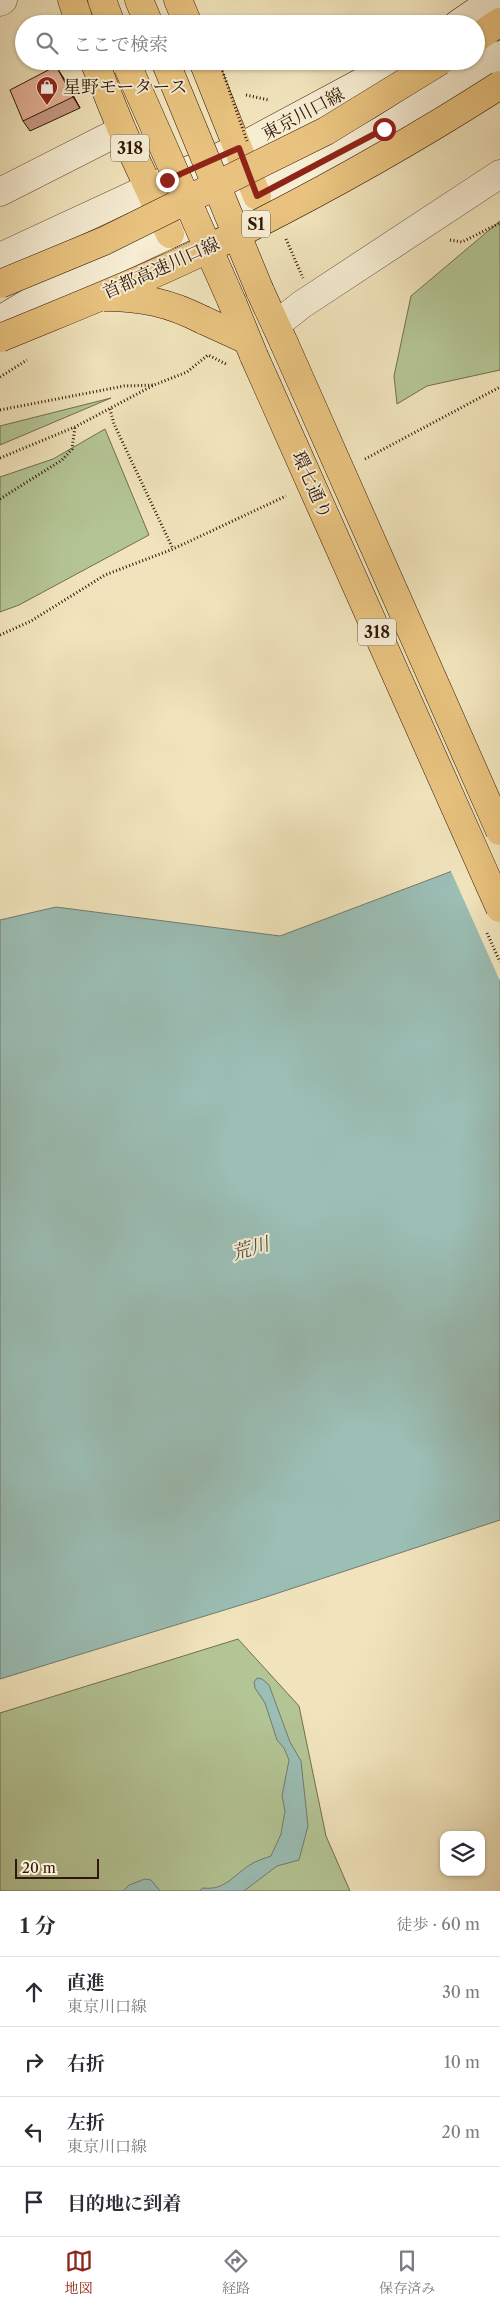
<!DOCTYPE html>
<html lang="ja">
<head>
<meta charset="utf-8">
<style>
  :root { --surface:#fff; --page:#f7f7f7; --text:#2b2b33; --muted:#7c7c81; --line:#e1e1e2; --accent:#8f2418 }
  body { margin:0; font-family:"Libre Caslon Text","Noto Serif JP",serif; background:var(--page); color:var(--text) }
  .controls { position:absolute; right:15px; bottom:15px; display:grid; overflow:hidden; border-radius:10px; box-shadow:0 1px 4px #0004 }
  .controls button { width:45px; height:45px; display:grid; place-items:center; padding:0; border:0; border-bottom:1px solid var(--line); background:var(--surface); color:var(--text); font:25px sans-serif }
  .scale { position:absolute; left:15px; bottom:12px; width:84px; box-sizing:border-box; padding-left:5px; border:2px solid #311609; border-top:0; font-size:14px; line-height:18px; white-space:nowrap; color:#311609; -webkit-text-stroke:4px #f6edd3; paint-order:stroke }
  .stop { position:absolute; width:15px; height:15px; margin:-11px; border:4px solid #8f2418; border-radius:50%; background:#fff }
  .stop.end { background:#8f2418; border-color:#fff; box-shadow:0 1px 5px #0008 }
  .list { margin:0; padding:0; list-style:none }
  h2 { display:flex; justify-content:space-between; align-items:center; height:65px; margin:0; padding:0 20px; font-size:21px }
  h2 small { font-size:16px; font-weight:400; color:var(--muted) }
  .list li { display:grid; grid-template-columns:32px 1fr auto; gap:15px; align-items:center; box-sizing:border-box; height:70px; padding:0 20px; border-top:1px solid var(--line) }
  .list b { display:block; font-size:19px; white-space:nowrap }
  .list p { margin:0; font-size:16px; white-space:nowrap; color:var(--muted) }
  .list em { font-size:16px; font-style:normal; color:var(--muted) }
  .icon { flex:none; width:28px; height:28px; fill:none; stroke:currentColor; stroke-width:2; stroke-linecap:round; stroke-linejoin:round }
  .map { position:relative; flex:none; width:500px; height:1891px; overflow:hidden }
  .search { position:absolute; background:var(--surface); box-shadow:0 1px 4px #0004; left:15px; right:15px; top:15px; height:55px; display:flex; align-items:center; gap:12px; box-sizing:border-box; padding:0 18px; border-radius:28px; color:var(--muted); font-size:19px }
  .sheet { height:345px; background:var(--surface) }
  nav { display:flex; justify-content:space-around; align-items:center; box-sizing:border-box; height:70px; border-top:1px solid var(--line); background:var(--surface); font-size:14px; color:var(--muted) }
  nav a { display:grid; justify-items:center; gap:2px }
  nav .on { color:var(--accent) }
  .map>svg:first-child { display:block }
  .green { fill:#b4c595; stroke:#726e4f }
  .water { fill:#9bbeb5; stroke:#717b70 }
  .pier { fill:#f1e4bc }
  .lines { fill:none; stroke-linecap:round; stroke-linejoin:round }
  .minor-casing { stroke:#614a36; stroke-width:29 }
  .tertiary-casing { stroke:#614a36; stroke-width:29 }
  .secondary-casing { stroke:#311609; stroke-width:29 }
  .primary-casing { stroke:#311609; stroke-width:29 }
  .motorway-casing { stroke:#311609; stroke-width:29 }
  .path { stroke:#311609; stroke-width:3; stroke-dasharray:1 2.5; stroke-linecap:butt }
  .minor { stroke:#f6edd3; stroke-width:28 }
  .tertiary { stroke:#f6edd3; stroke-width:28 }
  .secondary { stroke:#f6edd3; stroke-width:28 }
  .primary { stroke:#e8c27e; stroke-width:28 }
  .motorway { stroke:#e8c27e; stroke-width:28 }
  .primary-bridge-casing { stroke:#311609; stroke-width:29; stroke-linecap:butt }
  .motorway-bridge-casing { stroke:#311609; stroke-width:29; stroke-linecap:butt }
  .path-bridge { stroke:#311609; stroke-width:3; stroke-dasharray:1 2.5; stroke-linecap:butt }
  .primary-bridge { stroke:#e8c27e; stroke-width:28 }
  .motorway-bridge { stroke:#e8c27e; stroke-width:28 }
  .wall { fill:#c59983; stroke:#311609 }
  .shaded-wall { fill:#a07d6a; stroke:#311609 }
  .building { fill:#e5b298; stroke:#311609 }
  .route { stroke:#8f2418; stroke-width:6 }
  .labels { text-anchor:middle; stroke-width:4; stroke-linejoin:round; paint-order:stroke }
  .shield { fill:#f6edd3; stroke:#6c5646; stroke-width:1 }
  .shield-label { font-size:16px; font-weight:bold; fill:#311609 }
  .poi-label { font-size:18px; fill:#311609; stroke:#f6edd3; text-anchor:start }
  .street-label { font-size:18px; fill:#311609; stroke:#f6edd3 }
  .water-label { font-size:19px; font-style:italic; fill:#565145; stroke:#f6edd3 }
</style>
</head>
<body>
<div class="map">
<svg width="500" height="1891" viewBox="0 0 500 1891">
  <rect width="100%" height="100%" fill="#f1e4bc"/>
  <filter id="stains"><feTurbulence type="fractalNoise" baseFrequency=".004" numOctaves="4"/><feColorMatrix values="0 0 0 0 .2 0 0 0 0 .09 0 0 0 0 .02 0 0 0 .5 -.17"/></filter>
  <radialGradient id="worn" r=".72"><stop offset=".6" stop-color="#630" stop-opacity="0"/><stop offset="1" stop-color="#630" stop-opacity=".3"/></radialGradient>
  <g class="green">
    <path d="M500,221V370L427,386L397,404L394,376L411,296Z"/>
    <path d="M111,398L0,445V426Z"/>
    <path d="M105,429L149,535L19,605L0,612V477L53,459Z"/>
    <path d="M238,1639L299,1706L326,1836L350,1891H0V1713Z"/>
  </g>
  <g class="water">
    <path d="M500,853V1520L257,1600L0,1679V920L56,907L280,936Z"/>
    <path d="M257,1678L262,1679L269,1685L290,1742L301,1761L308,1826L300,1856L299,1860L277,1866L244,1891H199L203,1888C226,1891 235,1873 253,1863C259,1860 265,1858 271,1856L281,1834L283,1822L285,1811L282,1796L289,1760L284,1748L277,1740L265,1703L255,1688L254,1682Z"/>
    <path d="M145,1879L151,1880L160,1891H123L129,1885Z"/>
  </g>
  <path class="pier" d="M500,851V981L450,869Z"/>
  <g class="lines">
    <g class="minor-casing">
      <g id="minor">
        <path d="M0,2L3,0"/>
        <path d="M0,192L122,130"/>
      </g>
    </g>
    <g class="tertiary-casing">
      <g id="tertiary">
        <path d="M0,257L149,188"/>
        <path d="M0,320L45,293L170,234"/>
        <path d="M276,325L301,305L500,174"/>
      </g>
    </g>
    <g class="secondary-casing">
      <g id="secondary">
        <path d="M458,24L493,0"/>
        <path d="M149,188L239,148L401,61"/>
        <path d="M170,234L304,173L384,129L500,55"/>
      </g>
    </g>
    <g class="primary-casing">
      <g id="primary">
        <path d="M72,0L80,24"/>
        <path d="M102,0L111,24"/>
        <path d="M139,0L149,24"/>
        <path d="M178,0L188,24"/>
        <path d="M94,61L122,130L170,234"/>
        <path d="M203,61L257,196"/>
        <path d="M260,291L284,343"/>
        <path d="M232,302L254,356"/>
      </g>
    </g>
    <g class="motorway-casing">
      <g id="motorway">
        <path d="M476,38L500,22"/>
        <path d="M203,320L247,340"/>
      </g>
    </g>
    <g class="path">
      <path d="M246,95L269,100"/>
      <path d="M450,240L462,242L500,223"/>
      <path d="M0,377L27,360"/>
      <path d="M110,409L114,424L173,549"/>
      <path d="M0,410L124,386L154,385"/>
      <path d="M0,458L75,427L154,385L187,372L208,355L228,365"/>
      <path d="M365,459L500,387"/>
      <path d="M0,499L62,460L72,449L75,427"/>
      <path d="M0,635L31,621L105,575L173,549L286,496"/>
    </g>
    <use href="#minor" class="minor"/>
    <use href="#tertiary" class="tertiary"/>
    <use href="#secondary" class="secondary"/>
    <use href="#primary" class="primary"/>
    <use href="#motorway" class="motorway"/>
    <g class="primary-bridge-casing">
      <g id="primary-bridge">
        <path d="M165,61L260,291"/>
        <path d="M128,67L232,302"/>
        <path d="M284,343L500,831"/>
        <path d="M254,356L500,908"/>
      </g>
    </g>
    <g class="motorway-bridge-casing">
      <g id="motorway-bridge">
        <path d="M0,284L104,241L326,131L440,61"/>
        <path d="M104,297C142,297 170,303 203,320"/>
        <path d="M0,338C65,311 132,285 195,255C300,204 402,148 500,85"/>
      </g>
    </g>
    <g class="path-bridge">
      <path d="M219,61L247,141"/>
      <path d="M286,239L303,278"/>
      <path d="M487,933L500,962"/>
    </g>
    <use href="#primary-bridge" class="primary-bridge"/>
    <use href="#motorway-bridge" class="motorway-bridge"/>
  </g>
  <path class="wall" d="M63,77L80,108L30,131L23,121Z"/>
  <path class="shaded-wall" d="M56,66L63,77L80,108L73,97Z"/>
  <path class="building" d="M56,66L73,97L23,121L10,90Z"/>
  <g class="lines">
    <path class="route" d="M167,180L239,148L257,196L384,129"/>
  </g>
  <defs>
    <g id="shop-pin" transform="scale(1.125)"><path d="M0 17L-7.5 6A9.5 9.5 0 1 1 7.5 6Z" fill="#8f2418" stroke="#f6edd3"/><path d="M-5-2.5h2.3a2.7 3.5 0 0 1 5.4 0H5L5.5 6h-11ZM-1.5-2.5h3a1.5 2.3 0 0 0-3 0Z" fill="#fff"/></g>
  </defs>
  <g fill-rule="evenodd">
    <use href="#shop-pin" x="47" y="87"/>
  </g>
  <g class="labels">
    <g class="shield">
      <rect x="111" y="134.5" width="38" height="27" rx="4"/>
      <rect x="242" y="210.5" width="28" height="27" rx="4"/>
      <rect x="358" y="618.5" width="38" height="27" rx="4"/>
    </g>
    <g class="shield-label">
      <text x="130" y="154">318</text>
      <text x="256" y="230">S1</text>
      <text x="377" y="638">318</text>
    </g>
    <g class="poi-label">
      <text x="63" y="93">星野モータース</text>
    </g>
    <g class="street-label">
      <text transform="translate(303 114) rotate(-28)" y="6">東京川口線</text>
      <text transform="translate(161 268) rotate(-24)" y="6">首都高速川口線</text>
      <text transform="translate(312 485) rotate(66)" y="6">環七通り</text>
    </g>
    <g class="water-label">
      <text transform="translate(250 1248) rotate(-16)" y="7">荒川</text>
    </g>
  </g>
  <rect width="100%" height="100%" filter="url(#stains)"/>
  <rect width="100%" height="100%" fill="url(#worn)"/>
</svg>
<div class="controls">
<button><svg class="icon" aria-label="layers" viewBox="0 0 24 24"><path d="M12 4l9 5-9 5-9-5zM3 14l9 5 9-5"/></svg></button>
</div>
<div class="scale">20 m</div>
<div class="stop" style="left:384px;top:129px"></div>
<div class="stop end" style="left:167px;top:180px"></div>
<div class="search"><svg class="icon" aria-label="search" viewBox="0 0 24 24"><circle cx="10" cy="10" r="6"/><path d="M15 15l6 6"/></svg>ここで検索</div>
</div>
<section class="sheet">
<h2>1 分<small>徒歩 · 60 m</small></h2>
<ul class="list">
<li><svg class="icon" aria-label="ahead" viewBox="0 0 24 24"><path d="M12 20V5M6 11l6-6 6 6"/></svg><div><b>直進</b><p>東京川口線</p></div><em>30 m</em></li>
<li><svg class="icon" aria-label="right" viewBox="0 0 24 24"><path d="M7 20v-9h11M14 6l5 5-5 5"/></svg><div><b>右折</b></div><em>10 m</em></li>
<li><svg class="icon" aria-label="left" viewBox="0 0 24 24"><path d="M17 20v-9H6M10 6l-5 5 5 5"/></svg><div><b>左折</b><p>東京川口線</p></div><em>20 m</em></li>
<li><svg class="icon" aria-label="arrive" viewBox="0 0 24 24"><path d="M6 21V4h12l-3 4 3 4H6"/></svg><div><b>目的地に到着</b></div></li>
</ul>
</section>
<nav>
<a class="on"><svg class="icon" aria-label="map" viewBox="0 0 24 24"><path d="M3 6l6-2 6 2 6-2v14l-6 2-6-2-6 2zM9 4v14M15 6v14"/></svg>地図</a>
<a><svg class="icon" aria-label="directions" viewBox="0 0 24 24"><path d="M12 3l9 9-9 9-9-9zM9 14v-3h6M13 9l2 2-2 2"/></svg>経路</a>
<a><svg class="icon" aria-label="saved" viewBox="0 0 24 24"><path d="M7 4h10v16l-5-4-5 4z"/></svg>保存済み</a>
</nav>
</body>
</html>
